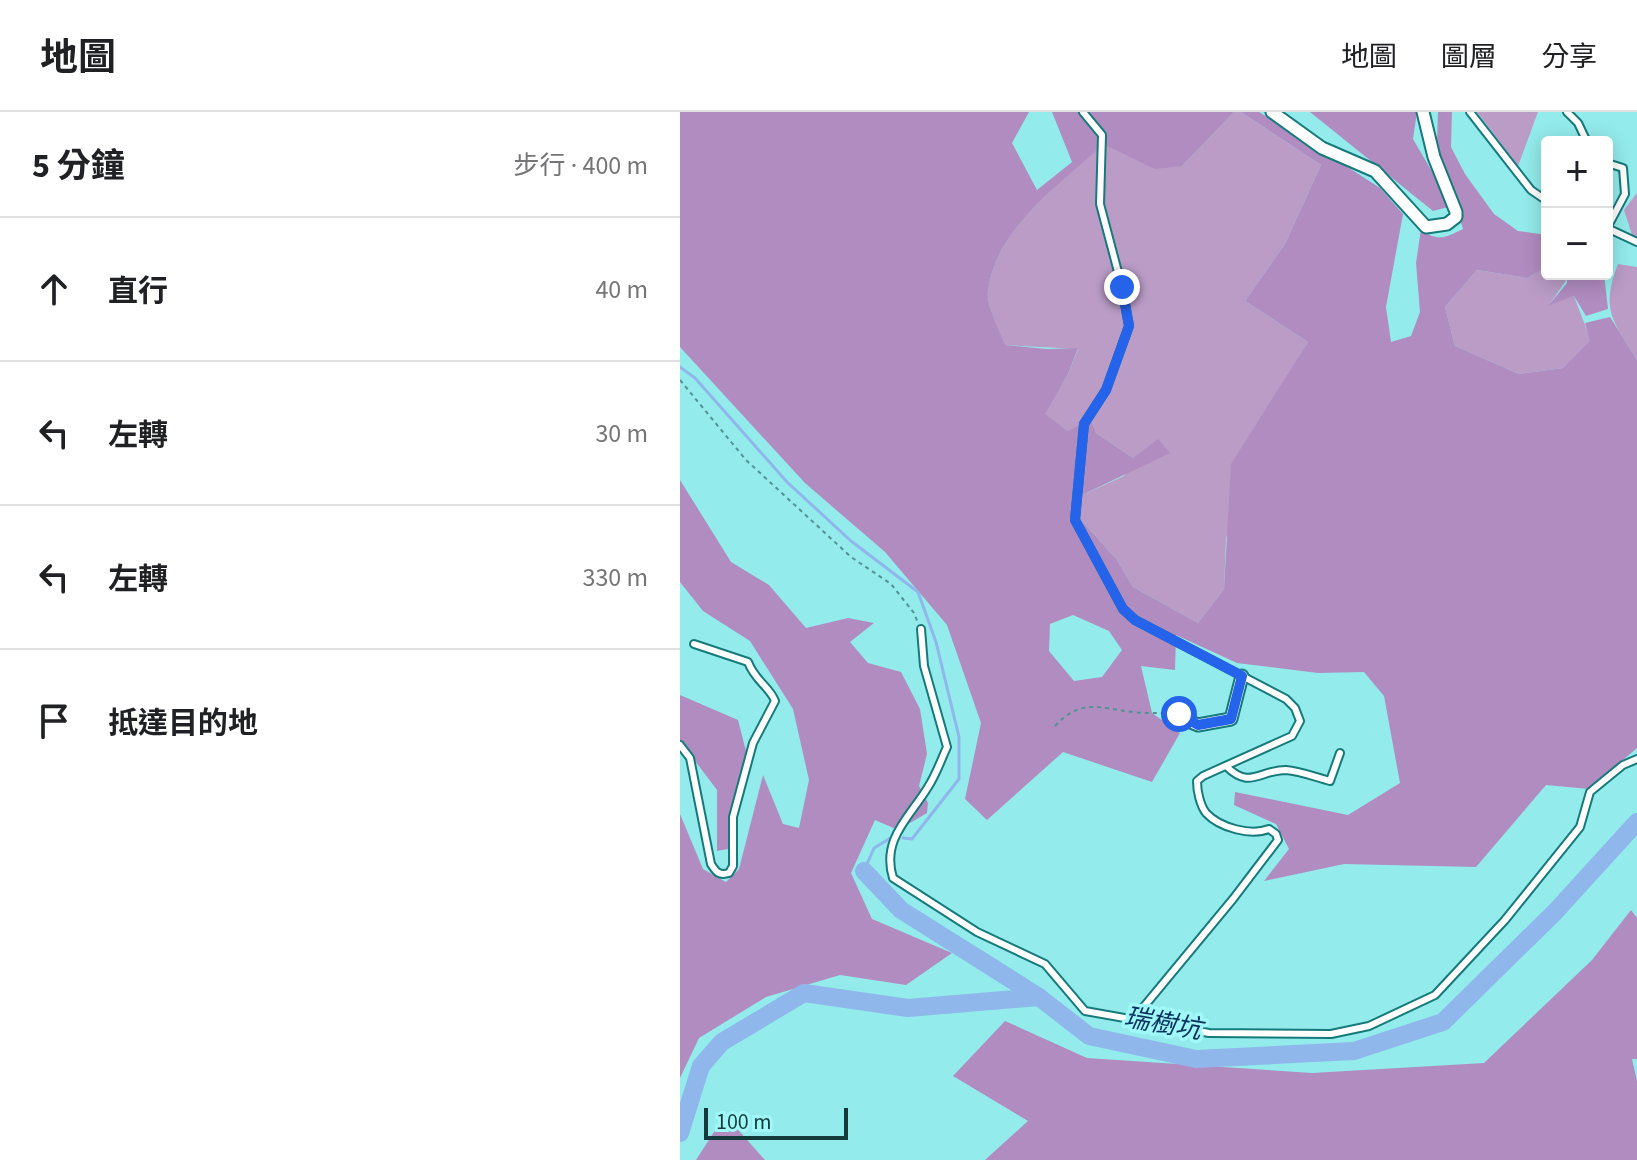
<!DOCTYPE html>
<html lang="zh-TW">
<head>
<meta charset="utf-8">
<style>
  :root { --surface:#fff; --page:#f6f6f6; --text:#202124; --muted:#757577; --line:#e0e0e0 }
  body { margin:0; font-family:"Source Sans 3","Noto Sans TC",sans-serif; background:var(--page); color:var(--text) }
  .controls { position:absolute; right:24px; top:24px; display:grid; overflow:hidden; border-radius:8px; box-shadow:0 4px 20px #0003 }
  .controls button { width:72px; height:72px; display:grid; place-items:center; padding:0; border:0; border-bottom:2px solid var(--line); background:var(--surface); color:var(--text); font:40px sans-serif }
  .scale { position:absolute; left:24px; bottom:20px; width:144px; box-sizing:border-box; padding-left:8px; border:4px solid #143a3a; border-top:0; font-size:22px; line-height:28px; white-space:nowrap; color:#143a3a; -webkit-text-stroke:6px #a0f9f8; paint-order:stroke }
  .stop { position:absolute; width:24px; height:24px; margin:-18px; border:6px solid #2563eb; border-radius:50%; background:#fff }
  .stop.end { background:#2563eb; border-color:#fff; box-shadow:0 2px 8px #0008 }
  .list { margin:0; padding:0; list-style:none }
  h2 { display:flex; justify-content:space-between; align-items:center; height:104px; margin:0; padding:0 32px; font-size:34px }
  h2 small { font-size:26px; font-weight:400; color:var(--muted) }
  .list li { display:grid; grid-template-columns:52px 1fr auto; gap:24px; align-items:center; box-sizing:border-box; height:144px; padding:0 32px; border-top:2px solid var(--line) }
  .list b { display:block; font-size:30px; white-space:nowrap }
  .list em { font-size:26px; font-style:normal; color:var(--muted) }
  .icon { flex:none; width:44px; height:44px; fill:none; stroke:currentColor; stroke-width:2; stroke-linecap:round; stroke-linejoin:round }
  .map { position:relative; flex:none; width:957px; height:1048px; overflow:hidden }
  header { display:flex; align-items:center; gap:48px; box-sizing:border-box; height:112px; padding:0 40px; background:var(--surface); border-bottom:2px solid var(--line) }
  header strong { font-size:38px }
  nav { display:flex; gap:44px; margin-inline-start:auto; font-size:28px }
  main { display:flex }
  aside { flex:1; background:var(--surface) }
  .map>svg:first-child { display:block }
  .green { fill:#ba9cc7 }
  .forest { fill:#b18cc1; fill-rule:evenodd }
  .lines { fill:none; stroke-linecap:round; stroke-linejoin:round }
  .stream { stroke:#8fb7eb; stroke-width:3 }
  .river { stroke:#8fb7eb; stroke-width:18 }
  .service-casing { stroke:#167a7b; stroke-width:10 }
  .minor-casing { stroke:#167a7b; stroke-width:15 }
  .path { stroke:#539292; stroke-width:2; stroke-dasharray:4 4; stroke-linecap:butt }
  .service { stroke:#fff; stroke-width:6 }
  .minor { stroke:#fff; stroke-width:11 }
  .route { stroke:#2563eb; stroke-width:10 }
  .labels { text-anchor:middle; stroke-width:7; stroke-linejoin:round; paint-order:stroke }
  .water-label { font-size:26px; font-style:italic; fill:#09315f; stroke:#a0f9f8 }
</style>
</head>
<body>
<header>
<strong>地圖</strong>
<nav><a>地圖</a><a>圖層</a><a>分享</a></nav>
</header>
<main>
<aside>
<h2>5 分鐘<small>步行 · 400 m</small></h2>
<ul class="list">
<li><svg class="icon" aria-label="ahead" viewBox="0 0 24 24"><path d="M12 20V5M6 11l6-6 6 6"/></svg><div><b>直行</b></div><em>40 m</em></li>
<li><svg class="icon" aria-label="left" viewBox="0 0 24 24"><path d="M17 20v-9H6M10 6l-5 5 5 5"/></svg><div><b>左轉</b></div><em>30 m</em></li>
<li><svg class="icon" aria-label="left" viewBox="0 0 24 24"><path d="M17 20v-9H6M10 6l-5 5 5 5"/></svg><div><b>左轉</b></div><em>330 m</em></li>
<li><svg class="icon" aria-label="arrive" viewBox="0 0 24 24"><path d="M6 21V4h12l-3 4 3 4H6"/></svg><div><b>抵達目的地</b></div></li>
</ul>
</aside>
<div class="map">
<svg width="957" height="1048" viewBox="0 0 957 1048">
  <rect width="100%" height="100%" fill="#93ebeb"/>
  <g class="green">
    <path d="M554,0H561L641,53L605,132L565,189L628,230L598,280L546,426L544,477L518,511L453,475L437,448L395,401L402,383L444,364L453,346L416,321L388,319L364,302L388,262L398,237L324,233C320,220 306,192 308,180C315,116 381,73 423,31L442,40L502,54Z"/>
    <path d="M797,0H858L838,54Z"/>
    <path d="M957,81V126L952,123L944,98Z"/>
    <path d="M938,152L957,155V248C933,209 920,198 938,152Z"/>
    <path d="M867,155V162L889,164L869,193L894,184L911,229L883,256L839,262L775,234L765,195L797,158L847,166Z"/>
  </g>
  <g class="forest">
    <path d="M0,0H349L332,31L357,78L392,50L372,0H554L502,54L475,57L423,32C381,73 315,116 308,180C306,192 320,220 325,233L367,237L398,236L388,262L365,302L388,319L410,308L416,321L453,346L478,327L490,341L402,383L395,401L437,448L453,475L518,511L544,477L551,352L628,230L565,189L605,132L641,53L561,0H579L635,34L700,76L723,102L706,195L711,230L731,224L740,200L736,151L741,117C757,130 765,126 783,117L757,31L758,0H772L771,35L785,62L814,102L838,119L867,123V155L847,166L797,158L765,195L775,234L839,262L883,256L910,229L905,211L930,205L957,248V636L909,677L866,673L796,755L664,752L584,769L609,737L596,712L554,693L555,680L668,703L720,671L704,584L684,560L638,561L557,551L496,523L495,558L461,554L472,601L500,621L472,670L383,640L307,708L285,687L301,611L267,513L205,440L125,371L0,235ZM393,503L429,519L442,538L422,565L394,569L369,539L370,512Z"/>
    <path d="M630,0H737L733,27L772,94L753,99Z"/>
    <path d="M887,162H924L928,197L906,204L894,184L868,194L887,171Z"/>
    <path d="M0,368L51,450L89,473L126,516L168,506L194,511L170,530L188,551L221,560L240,597L247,642L239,674L248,691L247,701L218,718L195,708L171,761L192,807L272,841L226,873L160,863L86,885L19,926L0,966V702L23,757L46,770L59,757L83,663L103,712L119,716L129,668L113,597L70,529L23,499L0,470Z"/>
    <path d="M0,583L58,608L67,643L48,737L37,739V678L0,629Z"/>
    <path d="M951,798L957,806V947H952L957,969V1048H305L348,1009L273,964L325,909L407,946L632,961L804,951L912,848Z"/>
    <path d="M45,1003L85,1048H16Z"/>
  </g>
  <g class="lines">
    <g class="stream">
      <path d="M0,255L15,266L107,370L171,429L238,480L256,530L279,625V667L232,727L223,726"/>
      <path d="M184,759L194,736L214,724"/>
    </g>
    <g class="river">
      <path d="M184,759L221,798L359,885L409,924L516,947L674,939L763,910L875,800L957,710"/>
      <path d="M0,1021L21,954L42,930L124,881L228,896L359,885"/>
    </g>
    <g class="service-casing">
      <g id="service">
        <path d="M403,0L422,23L420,92L442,175L449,214L426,278L404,312L395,408L443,497L455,508L606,587L615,596L620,609L612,624L523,664L517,669C517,679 520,693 526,701C540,716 571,724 589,717L596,722L598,728L553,787L452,909"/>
        <path d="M790,0L851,78L867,89"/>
        <path d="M887,0L898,11L907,30"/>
        <path d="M927,51L943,56L945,82L927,116L957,130"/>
        <path d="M241,517L244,554L267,635C261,648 256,663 248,675C230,705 201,727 213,766L297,820L365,852L405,899L529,921L651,922L689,914L755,883L825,808L900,715L910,680L943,653L957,647"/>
        <path d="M0,633L10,646L31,752C36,760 39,764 49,761L53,754V705L73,631L95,589C90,575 75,569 68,550L14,532"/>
        <path d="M546,654C570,678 579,658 606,658C620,659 635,665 650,669L660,641"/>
      </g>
    </g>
    <g class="minor-casing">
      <g id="minor">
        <path d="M592,0L642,36L695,59L746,115L767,112L776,105V100L754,45L743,0"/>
        <path d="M506,608L518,613L551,607L562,564"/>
      </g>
    </g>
    <g class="path">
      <path d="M0,268L66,348L171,445L211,472L234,501L238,511"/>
      <path d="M375,614C401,586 419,596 453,600C468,602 483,600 498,602"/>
    </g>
    <use href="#service" class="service"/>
    <use href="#minor" class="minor"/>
  </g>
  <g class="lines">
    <path class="route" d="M442,175L449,214L426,278L404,312L395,408L443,497L455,508L562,564L551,607L518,613L499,602"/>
  </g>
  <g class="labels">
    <g class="water-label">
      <text transform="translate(483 911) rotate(10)" y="9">瑞樹坑</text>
    </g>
  </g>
</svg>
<div class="controls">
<button>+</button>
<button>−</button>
</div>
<div class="scale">100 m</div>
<div class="stop" style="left:499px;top:602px"></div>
<div class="stop end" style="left:442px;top:175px"></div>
</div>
</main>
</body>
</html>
